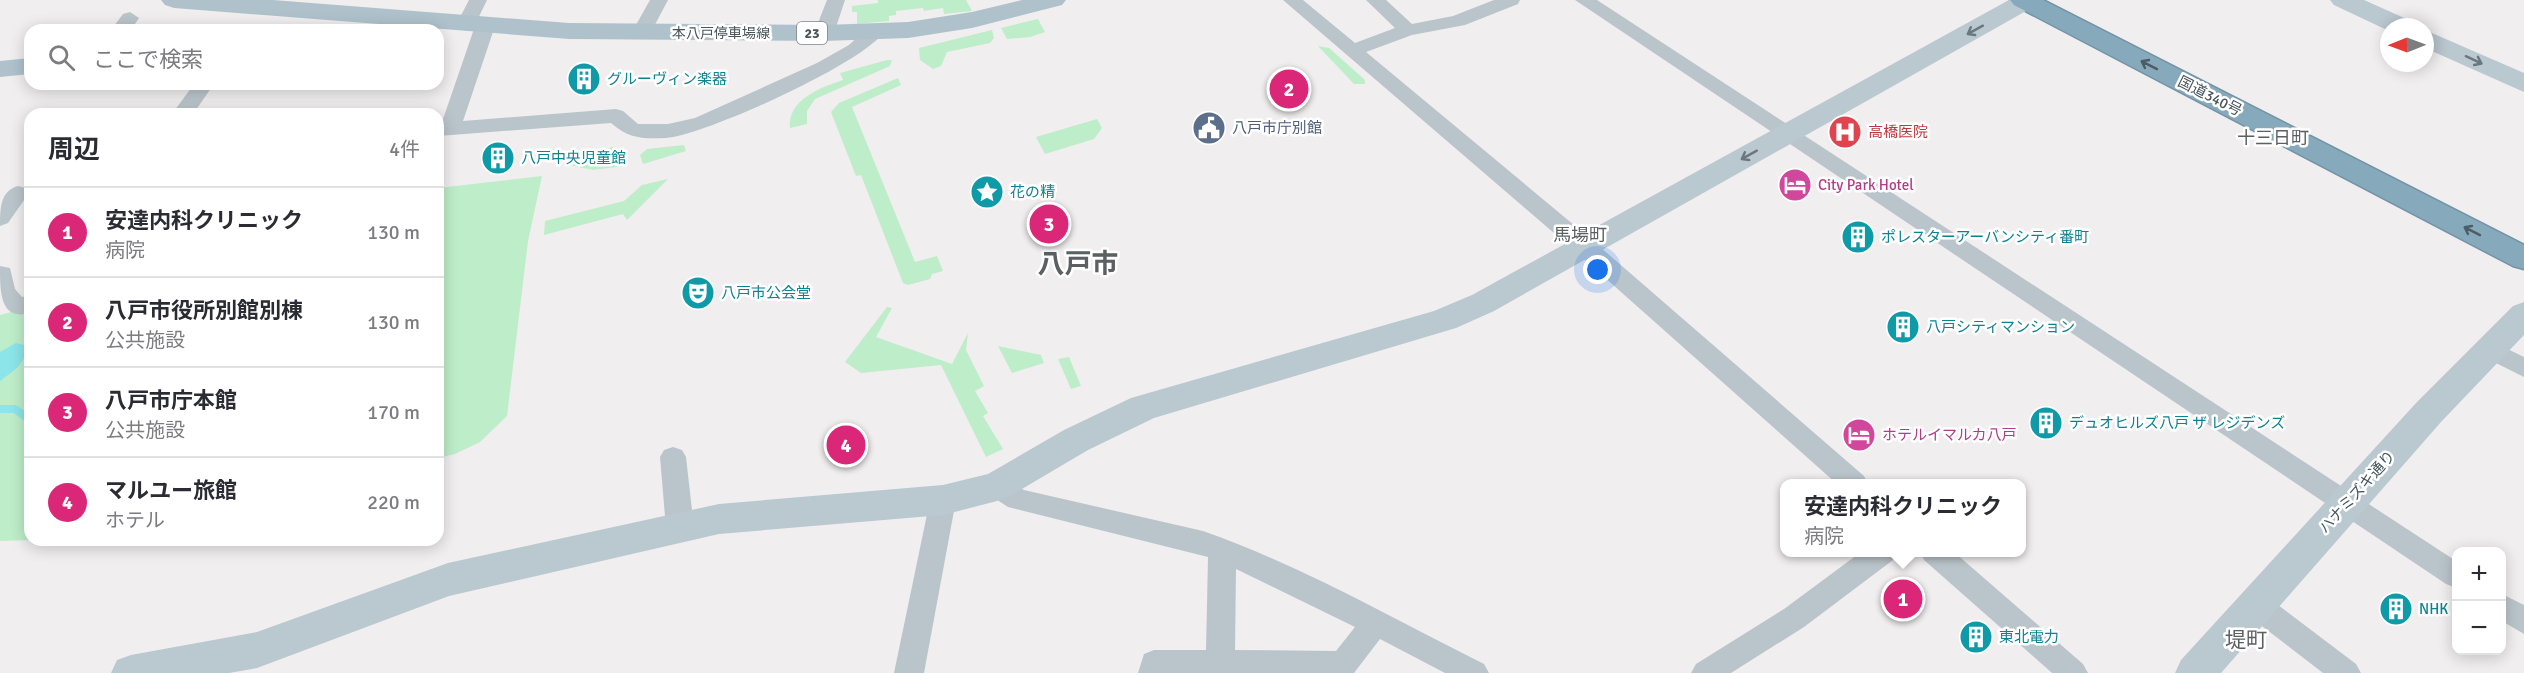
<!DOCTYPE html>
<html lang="ja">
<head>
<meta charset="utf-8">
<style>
  :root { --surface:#fff; --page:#f7f7f7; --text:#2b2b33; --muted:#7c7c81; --line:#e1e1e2; --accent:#db2777 }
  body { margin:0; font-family:Signika,"Noto Sans JP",sans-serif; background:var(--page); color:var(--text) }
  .controls { position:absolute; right:18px; bottom:18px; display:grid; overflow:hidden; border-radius:12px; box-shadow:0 3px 15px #0003 }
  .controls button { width:54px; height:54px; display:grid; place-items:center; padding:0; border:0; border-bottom:2px solid var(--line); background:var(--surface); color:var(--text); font:30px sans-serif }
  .compass { position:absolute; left:2380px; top:18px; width:54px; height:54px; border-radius:50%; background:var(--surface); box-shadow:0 3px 15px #0003; rotate:269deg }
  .you { position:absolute; left:1598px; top:270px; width:21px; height:21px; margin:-15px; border:4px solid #fff; border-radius:50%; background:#1a73e8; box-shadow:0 0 0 9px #1a73e833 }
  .badge { display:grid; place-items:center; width:39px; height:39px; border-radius:50%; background:var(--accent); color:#fff; font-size:20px; font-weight:700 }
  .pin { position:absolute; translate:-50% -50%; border:3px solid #fff; box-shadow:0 2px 6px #0006 }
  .popup { position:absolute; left:1780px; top:479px; width:246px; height:78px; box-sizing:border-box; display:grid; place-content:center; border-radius:12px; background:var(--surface); filter:drop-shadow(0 2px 4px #0005); font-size:20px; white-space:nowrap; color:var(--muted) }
  .popup b { font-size:22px; color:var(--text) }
  .popup::after { content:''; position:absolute; left:50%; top:100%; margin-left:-12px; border:12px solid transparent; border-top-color:var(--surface) }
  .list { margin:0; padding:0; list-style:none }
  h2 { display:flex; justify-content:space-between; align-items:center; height:78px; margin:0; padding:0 24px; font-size:26px }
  h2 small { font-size:20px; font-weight:400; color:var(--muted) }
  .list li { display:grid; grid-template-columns:39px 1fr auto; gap:18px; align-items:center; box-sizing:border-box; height:90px; padding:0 24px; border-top:2px solid var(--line) }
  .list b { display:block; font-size:22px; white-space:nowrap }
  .list p { margin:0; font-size:20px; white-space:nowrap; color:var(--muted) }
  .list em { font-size:20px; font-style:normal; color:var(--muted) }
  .icon { flex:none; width:33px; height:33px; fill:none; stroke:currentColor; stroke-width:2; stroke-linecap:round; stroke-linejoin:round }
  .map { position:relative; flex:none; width:2524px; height:673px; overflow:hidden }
  .search { position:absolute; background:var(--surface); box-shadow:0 3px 15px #0003; left:24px; top:24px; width:420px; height:66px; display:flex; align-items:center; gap:15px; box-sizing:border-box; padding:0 21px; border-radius:18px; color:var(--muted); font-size:22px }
  .panel { position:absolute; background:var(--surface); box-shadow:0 3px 15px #0003; left:24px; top:108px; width:420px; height:438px; border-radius:18px }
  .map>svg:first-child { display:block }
  .green { fill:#beedc9 }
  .water { fill:#8ce5e9 }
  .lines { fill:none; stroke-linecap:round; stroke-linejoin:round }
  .stream { stroke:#8ce5e9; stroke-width:8 }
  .highway-casing { stroke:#7394a7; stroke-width:3 }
  .street { fill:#bac5cb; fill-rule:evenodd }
  .secondary { fill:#bac8d0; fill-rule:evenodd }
  .primary { fill:#afc2cc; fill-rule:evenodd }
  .highway { fill:#87a9bc; fill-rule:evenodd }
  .oneway { stroke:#6a787e }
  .oneway2 { stroke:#4d5d65 }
  .labels { text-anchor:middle; stroke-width:5; stroke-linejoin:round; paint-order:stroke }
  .far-street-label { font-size:14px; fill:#47555b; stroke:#fff }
  .shield { fill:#fff; stroke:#7e888c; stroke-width:1.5 }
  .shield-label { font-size:14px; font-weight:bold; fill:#47555b }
  .culture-label { font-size:15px; fill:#0d838f; stroke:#fff; text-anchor:start }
  .street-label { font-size:15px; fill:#47555b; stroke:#fff }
  .service-label { font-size:15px; fill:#4e5e75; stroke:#fff; text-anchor:start }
  .health-label { font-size:15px; fill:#be3a42; stroke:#fff; text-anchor:start }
  .hotel-label { font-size:15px; fill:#b23c85; stroke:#fff; text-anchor:start }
  .quarter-label { font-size:18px; fill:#5b6063; stroke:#fff }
  .near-quarter-label { font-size:21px; fill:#5b6063; stroke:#fff }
  .town-label { font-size:27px; font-weight:bold; fill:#5b6063; stroke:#fff }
</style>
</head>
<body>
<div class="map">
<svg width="2524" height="673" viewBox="0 0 2524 673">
  <rect width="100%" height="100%" fill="#f1eeef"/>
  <g class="green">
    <path d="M878,0H966L972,11L944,14L943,8L924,11L923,8L896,11V15L889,16V21L857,24V12H852V6L878,3Z"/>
    <path d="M1038,19L1045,32L1030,37L1007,39L1001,28Z"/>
    <path d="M992,30L994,38L990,43L947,52L941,66L933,69L920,60L919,48Z"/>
    <path d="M1318,46L1329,48L1365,80V84H1354Z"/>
    <path d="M887,60H892L890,66L815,99L807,111V124L790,128C787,100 821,87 843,80L840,73Z"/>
    <path d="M898,78L901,85L852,107L915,262L937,256L943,271L932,274L930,279L908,285L903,283L861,175L856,176L831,112L839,103Z"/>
    <path d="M1097,119L1102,128L1094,139L1045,154L1036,137Z"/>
    <path d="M684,145L686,151L643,164L640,155L647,149Z"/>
    <path d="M612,147L622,150L624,166L593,170L570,165Z"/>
    <path d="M542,176L528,241L507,416L480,442L455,454L438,458V188Z"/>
    <path d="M668,179L627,220L623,214L544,235L545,221L624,201L642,185Z"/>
    <path d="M30,307L32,540L0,541V315Z"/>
    <path d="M887,307L892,308L876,337L952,364L968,333L966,350L984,386L975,391L988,413L983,416L1003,449L986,457L941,365L861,373L845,362Z"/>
    <path d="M998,346L1041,355L1044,363L1012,373Z"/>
    <path d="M1069,357L1081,386L1071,389L1058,359Z"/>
  </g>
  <path class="water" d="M16,343L24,345L27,354L17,368L0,381V352Z"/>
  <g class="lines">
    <path class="stream" d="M0,409H15L30,420"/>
    <g class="highway-casing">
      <path id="highway" d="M2010,0H2043L2524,245V269L2513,266L2014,5Z"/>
    </g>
    <g class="street">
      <path d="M469,0H487L473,29L466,31L456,25Z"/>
      <path d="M650,0H668L649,36H635L632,32Z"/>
      <path d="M827,0H845L834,33L824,39L814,33Z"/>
      <path d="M1283,0H1303L1355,43L1395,28L1366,0H1386L1412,24L1453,16L1494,0H1520L1518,4L1465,25L1412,35L1366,52L1592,240L1864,476L1868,484H1837L1576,252Z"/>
      <path d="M1575,0H1597L2456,561V588L2446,584Z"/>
      <path d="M130,12L139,18L131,30H111L123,14Z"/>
      <path d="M485,20L495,26L463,121L616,109L623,111L638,124H668L695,118L817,63L849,45L866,29H880L883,33C861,64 705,135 666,138C643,139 629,139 611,123L438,136V122H442L475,26Z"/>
      <path d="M194,84H214L193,114H172Z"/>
      <path d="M18,186L26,188L29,193L8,223L0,226C0,209 0,191 18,186Z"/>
      <path d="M0,266L10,268L15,289L22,297L30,295V313C0,321 0,293 0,266Z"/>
      <path d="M2491,341L2524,357V377L2482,356L2479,350L2482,344Z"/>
      <path d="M673,447L682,450L686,457L694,528L690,536L680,539L670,536L666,528L660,457L664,450Z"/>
      <path d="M997,475L1024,490L1203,531C1300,565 1392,618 1484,664L1489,673H1445L1380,639L1354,673H1138L1144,654L1154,650H1206L1208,557L1008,507L988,494L984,486L988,478ZM1236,569L1355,627L1336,651L1235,650Z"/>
      <path d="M943,489L952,492L956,500L924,673H894L930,500L934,492Z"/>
      <path d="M1861,552H1896L1893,560L1804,627L1731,673H1691L1696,664L1784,609Z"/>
      <path d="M1921,552H1954L2083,664L2088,673H2052L1924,560Z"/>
      <path d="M2255,592L2265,595L2356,664L2361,673H2323L2245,613L2241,604L2245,595Z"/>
      <path d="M2502,594L2524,605V634L2502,621Z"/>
    </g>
    <g class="secondary">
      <path d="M2009,0L2039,1L2035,6L1494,311L1456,328L1154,418L1088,450L1010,496L997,501L943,515L719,534L449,596L257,668L229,673H111L117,660L131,655L257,632L448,563L719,504L943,485L988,474L1064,430L1131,398L1434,311L1472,295Z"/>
      <path d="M2330,0H2364L2411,21L2415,27H2389V31L2334,5Z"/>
      <path d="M2425,30L2524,73V92L2425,48Z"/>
      <path d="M2524,302V335L2441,422L2221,673H2175L2181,660L2417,402L2513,306Z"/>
    </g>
    <g class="primary">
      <path d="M161,0H273L569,23L824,25L908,22L972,12L1022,0H1066L1062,5L972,28L908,38L824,41L569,39L174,8L165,5Z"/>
      <path d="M30,58V74L0,77V61Z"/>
    </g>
    <use href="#highway" class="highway"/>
  </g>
  <defs><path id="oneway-shaft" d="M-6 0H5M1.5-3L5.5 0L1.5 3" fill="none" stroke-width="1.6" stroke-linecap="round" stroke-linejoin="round" transform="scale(1.5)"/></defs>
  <g class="oneway">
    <use href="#oneway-shaft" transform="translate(1975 30) rotate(151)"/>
    <use href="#oneway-shaft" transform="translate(2474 60) rotate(25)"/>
    <use href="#oneway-shaft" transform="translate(1749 155) rotate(151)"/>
  </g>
  <g class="oneway2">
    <use href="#oneway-shaft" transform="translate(2149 65) rotate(-153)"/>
    <use href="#oneway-shaft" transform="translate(2472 231) rotate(-153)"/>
  </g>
  <defs>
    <g id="building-disc" transform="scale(1.725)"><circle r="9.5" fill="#0f9aa8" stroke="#fff"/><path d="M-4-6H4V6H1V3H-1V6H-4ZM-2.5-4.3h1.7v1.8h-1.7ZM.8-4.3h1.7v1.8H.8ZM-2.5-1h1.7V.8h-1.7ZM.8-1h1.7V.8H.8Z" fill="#fff"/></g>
    <g id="civic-disc" transform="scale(1.725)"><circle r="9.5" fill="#5c6f8a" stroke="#fff"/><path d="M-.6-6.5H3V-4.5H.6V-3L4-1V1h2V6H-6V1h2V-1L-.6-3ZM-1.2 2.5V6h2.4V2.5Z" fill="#fff"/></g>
    <g id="hospital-disc" transform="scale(1.725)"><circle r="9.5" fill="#e0444e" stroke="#fff"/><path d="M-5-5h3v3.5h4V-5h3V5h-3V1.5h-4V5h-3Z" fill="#fff"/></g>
    <g id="hotel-disc" transform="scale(1.725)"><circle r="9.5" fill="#d1479c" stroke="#fff"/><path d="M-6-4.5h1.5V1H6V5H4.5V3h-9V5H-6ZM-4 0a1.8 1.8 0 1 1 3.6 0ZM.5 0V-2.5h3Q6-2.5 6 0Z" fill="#fff"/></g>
    <g id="sight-disc" transform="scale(1.725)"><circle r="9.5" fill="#0f9aa8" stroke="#fff"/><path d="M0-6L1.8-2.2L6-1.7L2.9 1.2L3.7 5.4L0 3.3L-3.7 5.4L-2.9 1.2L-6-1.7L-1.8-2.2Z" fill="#fff"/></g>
    <g id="theatre-disc" transform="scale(1.725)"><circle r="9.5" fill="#0f9aa8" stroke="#fff"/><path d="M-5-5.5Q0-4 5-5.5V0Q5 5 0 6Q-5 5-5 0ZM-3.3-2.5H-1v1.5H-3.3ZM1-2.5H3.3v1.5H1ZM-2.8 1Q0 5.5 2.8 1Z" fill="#fff"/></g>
  </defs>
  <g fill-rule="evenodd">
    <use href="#building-disc" x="584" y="79"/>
    <use href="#civic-disc" x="1209" y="128"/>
    <use href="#hospital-disc" x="1845" y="132"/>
    <use href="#building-disc" x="498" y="158"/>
    <use href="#hotel-disc" x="1795" y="185"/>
    <use href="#sight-disc" x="987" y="192"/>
    <use href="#building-disc" x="1858" y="237"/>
    <use href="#theatre-disc" x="698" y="293"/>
    <use href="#building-disc" x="1903" y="327"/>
    <use href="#building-disc" x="2046" y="423"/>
    <use href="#hotel-disc" x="1859" y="435"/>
    <use href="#building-disc" x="2396" y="609"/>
    <use href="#building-disc" x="1976" y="637"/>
  </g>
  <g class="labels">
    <g class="far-street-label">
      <text x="721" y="38">本八戸停車場線</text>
    </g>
    <rect class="shield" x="797" y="22" width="30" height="22" rx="4.5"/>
    <g class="shield-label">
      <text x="812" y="38">23</text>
    </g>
    <g class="culture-label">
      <text x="607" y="84">グルーヴィン楽器</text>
      <text x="521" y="163">八戸中央児童館</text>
      <text x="1010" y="197">花の精</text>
      <text x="1881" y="242">ポレスターアーバンシティ番町</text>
      <text x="721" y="298">八戸市公会堂</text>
      <text x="1926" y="332">八戸シティマンション</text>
      <text x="2069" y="428">デュオヒルズ八戸 ザ レジデンズ</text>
      <text x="2419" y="614">NHK</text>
      <text x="1999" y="642">東北電力</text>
    </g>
    <g class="street-label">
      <text transform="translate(2210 96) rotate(27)" y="5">国道340号</text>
      <text transform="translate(2357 492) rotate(-48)" y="5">ハナミズキ通り</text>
    </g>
    <g class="service-label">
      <text x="1232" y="133">八戸市庁別館</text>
    </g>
    <g class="health-label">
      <text x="1868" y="137">高橋医院</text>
    </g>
    <g class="hotel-label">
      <text x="1818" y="190">City Park Hotel</text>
      <text x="1882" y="440">ホテルイマルカ八戸</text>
    </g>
    <g class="quarter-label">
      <text x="2273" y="144">十三日町</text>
      <text x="1580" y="241">馬場町</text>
    </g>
    <g class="near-quarter-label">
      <text x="2246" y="647">堤町</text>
    </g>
    <g class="town-label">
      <text x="1078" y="273">八戸市</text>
    </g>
  </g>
</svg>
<div class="controls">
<button>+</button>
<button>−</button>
</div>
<svg class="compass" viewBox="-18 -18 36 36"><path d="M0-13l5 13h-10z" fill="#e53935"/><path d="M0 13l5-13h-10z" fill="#7c7c81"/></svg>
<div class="you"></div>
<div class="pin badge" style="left:1903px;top:599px">1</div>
<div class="popup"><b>安達内科クリニック</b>病院</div>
<div class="pin badge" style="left:1289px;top:89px">2</div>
<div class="pin badge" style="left:1049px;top:224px">3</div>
<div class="pin badge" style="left:846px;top:445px">4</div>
<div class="search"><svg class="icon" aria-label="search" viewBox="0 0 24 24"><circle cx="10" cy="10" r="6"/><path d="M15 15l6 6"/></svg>ここで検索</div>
<section class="panel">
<h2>周辺<small>4件</small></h2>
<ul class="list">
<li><span class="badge">1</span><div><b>安達内科クリニック</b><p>病院</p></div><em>130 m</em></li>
<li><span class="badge">2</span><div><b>八戸市役所別館別棟</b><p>公共施設</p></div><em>130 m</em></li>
<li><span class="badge">3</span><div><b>八戸市庁本館</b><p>公共施設</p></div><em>170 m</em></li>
<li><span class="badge">4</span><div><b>マルユー旅館</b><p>ホテル</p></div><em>220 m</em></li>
</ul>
</section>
</div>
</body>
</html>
